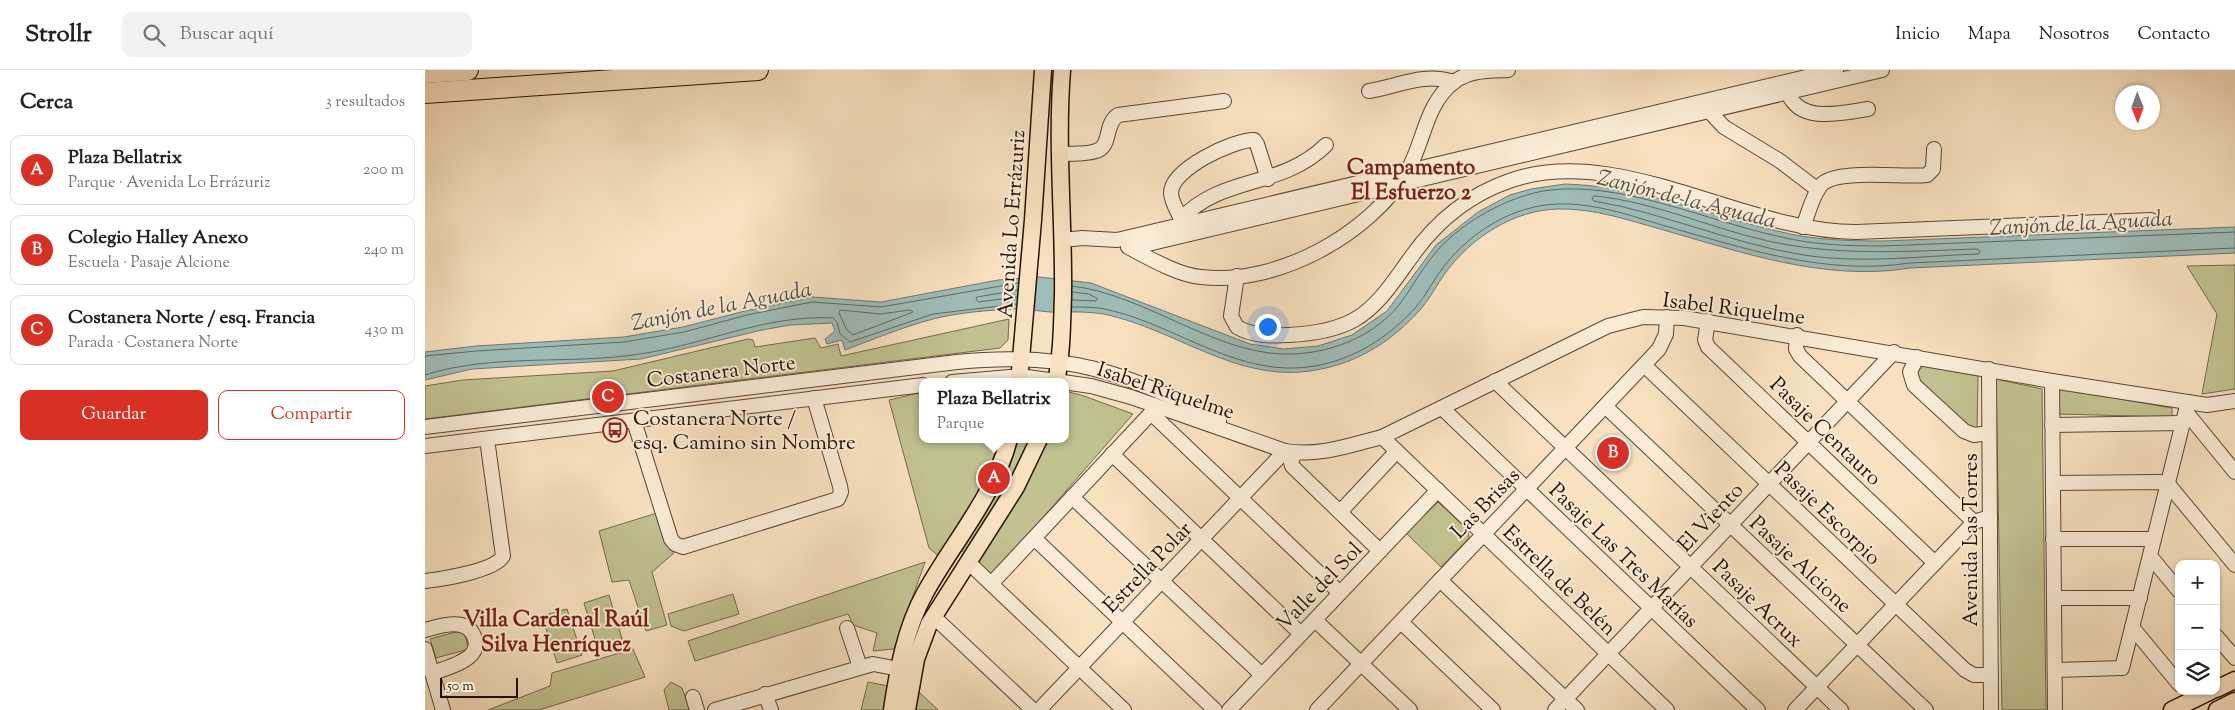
<!DOCTYPE html>
<html lang="es">
<head>
<meta charset="utf-8">
<style>
  :root { --surface:#fff; --page:#f2f2f2; --text:#202124; --muted:#757577; --line:#e0e0e0; --accent:#d93025 }
  body { margin:0; font-family:"Sorts Mill Goudy",serif; background:var(--page); color:var(--text) }
  .controls { position:absolute; right:15px; bottom:15px; display:grid; overflow:hidden; border-radius:10px; box-shadow:0 1px 4px #0004 }
  .controls button { width:45px; height:45px; display:grid; place-items:center; padding:0; border:0; border-bottom:1px solid var(--line); background:var(--surface); color:var(--text); font:25px sans-serif }
  .compass { position:absolute; left:1690px; top:15px; width:45px; height:45px; border-radius:50%; background:var(--surface); box-shadow:0 1px 4px #0004; rotate:179deg }
  .scale { position:absolute; left:15px; bottom:12px; width:78px; box-sizing:border-box; padding-left:5px; border:2px solid #261106; border-top:0; font-size:14px; line-height:18px; white-space:nowrap; color:#261106; -webkit-text-stroke:4px #faecd6; paint-order:stroke }
  .you { position:absolute; left:842px; top:256px; width:18px; height:18px; margin:-12px; border:4px solid #fff; border-radius:50%; background:#1a73e8; box-shadow:0 0 0 8px #1a73e833 }
  .badge { display:grid; place-items:center; width:32px; height:32px; border-radius:50%; background:var(--accent); color:#fff; font-size:16px; font-weight:700 }
  .pin { position:absolute; translate:-50% -50%; border:2px solid #fff; box-shadow:0 1px 5px #0006 }
  .popup { position:absolute; left:494px; top:308px; width:150px; height:65px; box-sizing:border-box; display:grid; place-content:center; border-radius:10px; background:var(--surface); filter:drop-shadow(0 1px 4px #0005); font-size:16px; white-space:nowrap; color:var(--muted) }
  .popup b { font-size:19px; color:var(--text) }
  .popup::after { content:''; position:absolute; left:50%; top:100%; margin-left:-10px; border:10px solid transparent; border-top-color:var(--surface) }
  .list { margin:0; padding:0; list-style:none }
  h2 { display:flex; justify-content:space-between; align-items:center; height:65px; margin:0; padding:0 20px; font-size:21px }
  h2 small { font-size:16px; font-weight:400; color:var(--muted) }
  .list li { display:grid; grid-template-columns:32px 1fr auto; gap:15px; align-items:center; box-sizing:border-box; height:70px; margin:0 10px 10px; padding:0 10px; border:1px solid var(--line); border-radius:10px }
  .list b { display:block; font-size:19px; white-space:nowrap }
  .list p { margin:0; font-size:16px; white-space:nowrap; color:var(--muted) }
  .list em { font-size:16px; font-style:normal; color:var(--muted) }
  .actions { display:flex; gap:10px; padding:15px 20px }
  .actions a { flex:1; padding:11px 0; border:1px solid var(--accent); border-radius:10px; text-align:center; font-size:18px; color:var(--accent) }
  .actions .main { background:var(--accent); color:#fff }
  .icon { flex:none; width:28px; height:28px; fill:none; stroke:currentColor; stroke-width:2; stroke-linecap:round; stroke-linejoin:round }
  .map { position:relative; flex:none; width:1810px; height:640px; overflow:hidden }
  header { display:flex; align-items:center; gap:30px; box-sizing:border-box; height:70px; padding:0 25px; background:var(--surface); border-bottom:1px solid var(--line) }
  header strong { font-size:24px }
  nav { display:flex; gap:28px; margin-inline-start:auto; font-size:18px }
  .search { width:350px; height:45px; background:var(--page); display:flex; align-items:center; gap:12px; box-sizing:border-box; padding:0 18px; border-radius:10px; color:var(--muted); font-size:19px }
  main { display:flex }
  aside { flex:1; background:var(--surface) }
  .map>svg:first-child { display:block }
  .green { fill:#c1c290; stroke:#746a4b }
  .water { fill:#9ebcb8; stroke:#6e7871 }
  .lines { fill:none; stroke-linecap:round; stroke-linejoin:round }
  .shore { stroke:#62665f; stroke-width:1 }
  .minor-casing { stroke:#5a4534; stroke-width:16 }
  .major-casing { stroke:#261106; stroke-width:19 }
  .highway-casing { stroke:#261106; stroke-width:22 }
  .minor { stroke:#faecd6; stroke-width:14 }
  .major { stroke:#f8e1c0; stroke-width:16 }
  .highway { stroke:#f8e1c0; stroke-width:20 }
  .labels { text-anchor:middle; stroke-width:4; stroke-linejoin:round; paint-order:stroke }
  .street-label { font-size:21px; fill:#261106; stroke:#faecd6 }
  .poi-label { font-size:21px; fill:#261106; stroke:#faecd6; text-anchor:start }
  .neighbourhood-label { font-size:22px; font-weight:bold; fill:#7a1f14; stroke:#faecd6 }
  .water-label { font-size:22px; font-style:italic; fill:#504d44; stroke:#faecd6 }
</style>
</head>
<body>
<header>
<strong>Strollr</strong>
<div class="search"><svg class="icon" aria-label="search" viewBox="0 0 24 24"><circle cx="10" cy="10" r="6"/><path d="M15 15l6 6"/></svg>Buscar aquí</div>
<nav><a>Inicio</a><a>Mapa</a><a>Nosotros</a><a>Contacto</a></nav>
</header>
<main>
<aside>
<h2>Cerca<small>3 resultados</small></h2>
<ul class="list">
<li><span class="badge">A</span><div><b>Plaza Bellatrix</b><p>Parque · Avenida Lo Errázuriz</p></div><em>200 m</em></li>
<li><span class="badge">B</span><div><b>Colegio Halley Anexo</b><p>Escuela · Pasaje Alcione</p></div><em>240 m</em></li>
<li><span class="badge">C</span><div><b>Costanera Norte / esq. Francia</b><p>Parada · Costanera Norte</p></div><em>430 m</em></li>
</ul>
<div class="actions"><a class="main">Guardar</a><a>Compartir</a></div>
</aside>
<div class="map">
<svg width="1810" height="640" viewBox="0 0 1810 640">
  <rect width="100%" height="100%" fill="#f8e1c0"/>
  <filter id="stains"><feTurbulence type="fractalNoise" baseFrequency=".004" numOctaves="4"/><feColorMatrix values="0 0 0 0 .2 0 0 0 0 .09 0 0 0 0 .02 0 0 0 .5 -.17"/></filter>
  <radialGradient id="worn" r=".72"><stop offset=".6" stop-color="#630" stop-opacity="0"/><stop offset="1" stop-color="#630" stop-opacity=".3"/></radialGradient>
  <g class="green">
    <path d="M1810,195V319L1777,324L1792,244L1762,196Z"/>
    <path d="M584,249L583,270L575,278L0,349V316L38,310L188,301L323,269L328,270L330,277L390,268L396,278L413,274L416,286Z"/>
    <path d="M1499,296L1553,306L1552,359L1537,354L1494,309L1492,302Z"/>
    <path d="M1571,309L1617,319L1621,640H1577Z"/>
    <path d="M1632,318L1747,338V347L1633,344Z"/>
    <path d="M640,321L659,326L708,344L566,507L527,472L516,488L504,478L464,330L498,322V369H640Z"/>
    <path d="M1013,432L1043,460L1044,468L1016,497L981,463Z"/>
    <path d="M232,443L249,483L227,502L242,555L221,561L204,510L187,512L174,461Z"/>
    <path d="M500,492L469,579L448,581L452,563L428,555L423,544L270,591L263,571Z"/>
    <path d="M308,524L314,544L259,561L246,556L243,544Z"/>
    <path d="M184,525L198,572L173,579L159,533Z"/>
    <path d="M142,539L157,585L132,593L117,546Z"/>
    <path d="M38,560L44,579L11,588L5,569Z"/>
    <path d="M208,579L220,607L114,640H63L125,616L127,603Z"/>
    <path d="M246,612L257,618L265,640H244L239,620Z"/>
    <path d="M443,612L463,616L459,640H436Z"/>
    <path d="M494,622L513,640H490Z"/>
  </g>
  <path class="water" d="M1140,114C1213,116 1282,144 1352,161C1387,170 1422,171 1458,171L1810,157V183L1485,198C1400,212 1316,182 1235,159C1203,150 1168,138 1133,139C1089,140 1047,167 1021,202C1012,214 1005,229 995,240C967,271 933,293 891,300C816,314 756,263 687,246C671,241 643,242 634,242C619,243 604,238 588,239C564,240 531,243 508,249C478,257 449,269 420,280L417,270L402,274L400,269L410,261L407,253L365,255L337,260L216,289L47,299L0,310V282L51,276L199,267L258,257L320,241L387,227L456,232L573,210L614,207L666,213L825,274L859,279L893,276L927,265L962,241L1011,175L1053,142L1085,125L1106,119Z"/>
  <g class="lines">
    <g class="shore">
      <path d="M1170,126C1232,132 1291,161 1353,173C1419,186 1486,181 1553,179L1555,182L1553,184C1495,186 1437,194 1379,185C1307,174 1240,143 1169,131L1167,128Z"/>
      <path d="M647,216C718,224 789,283 859,284C902,285 947,268 974,235C986,219 995,202 1007,187C1032,154 1084,125 1125,120C1200,112 1279,150 1352,166C1387,175 1422,176 1458,176L1810,162"/>
      <path d="M592,227L553,232L551,229L552,227L593,220"/>
      <path d="M647,230L671,231L673,229L664,224L647,222"/>
      <path d="M647,237C661,237 675,237 688,241C756,258 816,309 890,296C930,289 964,267 991,237C1002,225 1009,208 1020,195C1047,161 1089,135 1134,134C1169,133 1204,145 1237,155C1318,178 1400,206 1485,193L1810,178"/>
      <path d="M416,240L455,244L485,240L488,242L428,265L422,260L414,243Z"/>
      <path d="M0,286L51,281L199,272L259,262L322,245L387,232L456,237L593,213"/>
      <path d="M0,305C68,283 145,295 215,284C279,275 342,244 408,248L412,252L415,264L425,272L508,244L591,234"/>
    </g>
    <g class="minor-casing">
      <g id="minor">
        <path d="M944,21C974,16 998,2 1029,12"/>
        <path d="M1363,23C1375,54 1417,43 1443,39"/>
        <path d="M1285,42L1299,57L1355,91L1393,120"/>
        <path d="M635,84C646,83 660,85 671,81C687,76 679,54 693,45L799,31"/>
        <path d="M756,149C753,142 746,131 746,123C746,99 808,70 829,70L832,74L843,109"/>
        <path d="M1378,157C1383,145 1387,126 1396,115C1411,98 1479,108 1502,105L1508,99L1509,79"/>
        <path d="M759,160L756,149C797,105 856,119 901,75"/>
        <path d="M638,170L657,168L692,170L1411,0"/>
        <path d="M703,177C724,188 753,205 776,207C851,216 944,165 982,102C999,73 1000,34 1029,12C1045,0 1064,1 1083,0"/>
        <path d="M706,178L1457,0"/>
        <path d="M812,206L806,246L812,257C827,266 846,266 863,265C885,264 909,261 929,250C954,236 970,209 987,186C1011,152 1044,125 1084,111C1193,72 1318,162 1431,162L1726,150"/>
        <path d="M1283,251L1280,270L1283,277L1510,493"/>
        <path d="M1372,265L1371,279L1375,286L1549,452"/>
        <path d="M1492,287L1485,302L1489,315L1539,361L1549,365L1564,363"/>
        <path d="M1219,295L1540,600L1549,605H1566"/>
        <path d="M1564,299L1566,640"/>
        <path d="M1070,311L1416,640"/>
        <path d="M1627,311L1630,640"/>
        <path d="M527,312L595,306L666,316L706,327L860,381C893,387 926,375 957,367L1183,256L1218,247L1259,248L1627,311L1782,335L1810,331"/>
        <path d="M1180,336L1501,640"/>
        <path d="M1017,338L1333,640"/>
        <path d="M1761,342L1810,402"/>
        <path d="M726,343L915,523"/>
        <path d="M209,351L246,469L250,474L258,477L413,429L416,422L415,416L389,328"/>
        <path d="M1627,355L1758,353"/>
        <path d="M0,357L532,292C641,281 699,301 794,351"/>
        <path d="M957,367L1242,640"/>
        <path d="M0,376L498,315"/>
        <path d="M870,383L866,392L867,396L955,481"/>
        <path d="M687,384L876,564"/>
        <path d="M1628,413L1735,412L1743,414L1810,495"/>
        <path d="M647,427L837,605"/>
        <path d="M915,442L972,381"/>
        <path d="M609,468L790,640"/>
        <path d="M1628,469H1729"/>
        <path d="M1725,486L1754,521"/>
        <path d="M543,492L699,640"/>
        <path d="M1015,510L1152,640"/>
        <path d="M0,511C17,509 70,501 78,486L62,369"/>
        <path d="M566,514L726,343L729,335"/>
        <path d="M1629,528H1715"/>
        <path d="M508,546L608,640"/>
        <path d="M890,550L985,640"/>
        <path d="M976,552L1068,640"/>
        <path d="M1707,557L1754,614"/>
        <path d="M422,558L435,597"/>
        <path d="M0,560C15,556 41,547 49,566C52,573 51,580 46,585C37,594 19,599 7,603"/>
        <path d="M1791,566L1810,588"/>
        <path d="M0,579L18,640"/>
        <path d="M1630,600L1697,598L1763,332"/>
        <path d="M340,624L346,640"/>
        <path d="M268,627L272,640"/>
        <path d="M290,640L448,594L474,599"/>
        <path d="M614,640L860,381"/>
        <path d="M804,640L1013,420"/>
        <path d="M892,640L1234,279L1241,264L1242,247"/>
        <path d="M1130,640L1469,282"/>
        <path d="M1370,640L1549,452L1565,447"/>
      </g>
    </g>
    <g class="major-casing">
      <g id="major">
        <path d="M594,312L608,150L618,0"/>
        <path d="M631,312C637,283 637,254 638,225C639,150 631,75 637,0"/>
        <path d="M1791,619L1810,610"/>
        <path d="M467,640C473,600 480,559 500,523C528,472 569,427 584,369"/>
        <path d="M482,640L491,589L504,554L591,417L614,369"/>
        <path d="M1747,640L1786,621"/>
        <path d="M1792,640L1810,631"/>
      </g>
    </g>
    <g class="highway-casing">
      <g id="highway">
        <path d="M0,3L43,0"/>
        <path d="M0,23L333,0"/>
      </g>
    </g>
    <use href="#minor" class="minor"/>
    <use href="#major" class="major"/>
    <use href="#highway" class="highway"/>
  </g>
  <defs>
    <g id="bus-ring" transform="scale(1.25)"><circle r="9.5" fill="#faecd6" stroke="#8f2418" stroke-width="1.5"/><path d="M-5-6H5V4H4V6H2V4H-2V6H-4V4H-5ZM-3.5-4V0h7V-4ZM-3.5 1.2v1.5H-2V1.2ZM2 1.2v1.5H3.5V1.2Z" fill="#8f2418"/></g>
  </defs>
  <g fill-rule="evenodd">
    <use href="#bus-ring" x="190" y="360"/>
  </g>
  <g class="labels">
    <g class="street-label">
      <text transform="translate(586 154) rotate(-86)" y="7">Avenida Lo Errázuriz</text>
      <text transform="translate(1309 238) rotate(7)" y="7">Isabel Riquelme</text>
      <text transform="translate(296 301) rotate(-7)" y="7">Costanera Norte</text>
      <text transform="translate(741 320) rotate(18)" y="7">Isabel Riquelme</text>
      <text transform="translate(1401 361) rotate(44)" y="7">Pasaje Centauro</text>
      <text transform="translate(1060 433) rotate(-46)" y="7">Las Brisas</text>
      <text transform="translate(1403 443) rotate(44)" y="7">Pasaje Escorpio</text>
      <text transform="translate(1285 447) rotate(-47)" y="7">El Viento</text>
      <text transform="translate(1545 470) rotate(-90)" y="7">Avenida Las Torres</text>
      <text transform="translate(1199 485) rotate(44)" y="7">Pasaje Las Tres Marías</text>
      <text transform="translate(1376 494) rotate(43)" y="7">Pasaje Alcione</text>
      <text transform="translate(722 497) rotate(-46)" y="7">Estrella Polar</text>
      <text transform="translate(1135 510) rotate(44)" y="7">Estrella de Belén</text>
      <text transform="translate(894 516) rotate(-46)" y="7">Valle del Sol</text>
      <text transform="translate(1333 533) rotate(44)" y="7">Pasaje Acrux</text>
    </g>
    <g class="poi-label">
      <text x="208" y="355">Costanera Norte /<tspan x="208" dy="24">esq. Camino sin Nombre</tspan></text>
    </g>
    <g class="neighbourhood-label">
      <text x="986" y="104">Campamento<tspan x="986" dy="25">El Esfuerzo 2</tspan></text>
      <text x="131" y="556">Villa Cardenal Raúl<tspan x="131" dy="25">Silva Henríquez</tspan></text>
    </g>
    <g class="water-label">
      <text transform="translate(1262 128) rotate(14)" y="8">Zanjón de la Aguada</text>
      <text transform="translate(1656 152) rotate(-3)" y="8">Zanjón de la Aguada</text>
      <text transform="translate(296 235) rotate(-11)" y="8">Zanjón de la Aguada</text>
    </g>
  </g>
  <rect width="100%" height="100%" filter="url(#stains)"/>
  <rect width="100%" height="100%" fill="url(#worn)"/>
</svg>
<div class="controls">
<button>+</button>
<button>−</button>
<button><svg class="icon" aria-label="layers" viewBox="0 0 24 24"><path d="M12 4l9 5-9 5-9-5zM3 14l9 5 9-5"/></svg></button>
</div>
<svg class="compass" viewBox="-18 -18 36 36"><path d="M0-13l5 13h-10z" fill="#e53935"/><path d="M0 13l5-13h-10z" fill="#757577"/></svg>
<div class="scale">50 m</div>
<div class="you"></div>
<div class="pin badge" style="left:569px;top:408px">A</div>
<div class="popup"><b>Plaza Bellatrix</b>Parque</div>
<div class="pin badge" style="left:1188px;top:383px">B</div>
<div class="pin badge" style="left:183px;top:327px">C</div>
</div>
</main>
</body>
</html>
